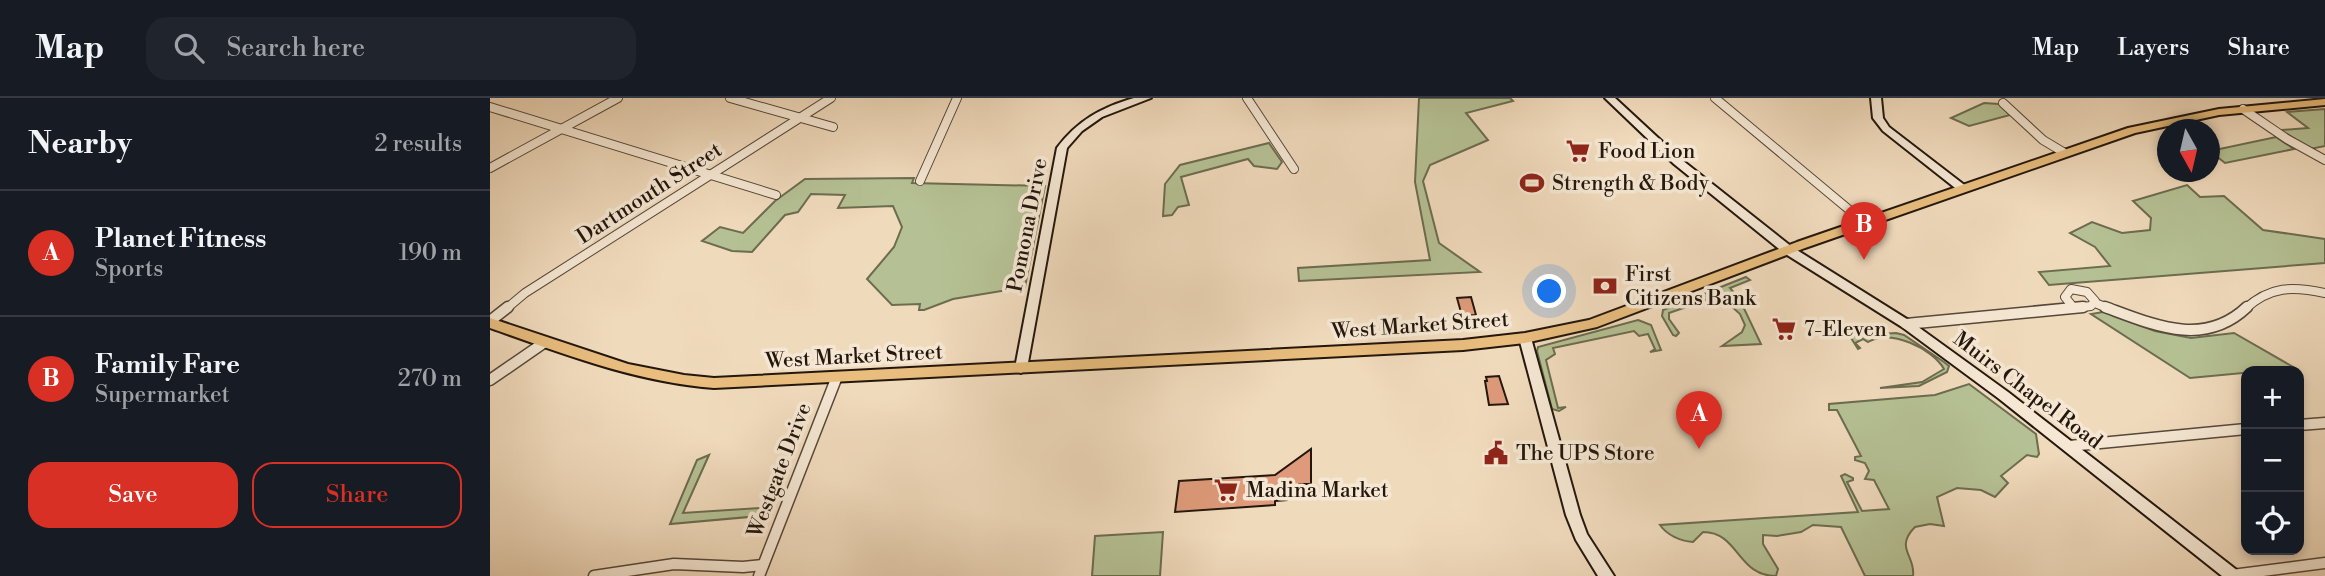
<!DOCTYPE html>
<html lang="en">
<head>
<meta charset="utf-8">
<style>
  :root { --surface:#171b24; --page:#20242c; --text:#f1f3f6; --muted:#9ea1a6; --line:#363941; --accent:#d93025 }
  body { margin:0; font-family:"Libre Bodoni",serif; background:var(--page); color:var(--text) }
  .controls { position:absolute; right:21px; bottom:21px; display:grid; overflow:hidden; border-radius:14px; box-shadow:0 4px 10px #0003 }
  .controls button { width:63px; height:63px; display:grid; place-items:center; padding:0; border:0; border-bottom:2px solid var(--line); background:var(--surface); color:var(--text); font:35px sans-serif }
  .compass { position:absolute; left:1667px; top:21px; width:63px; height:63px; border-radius:50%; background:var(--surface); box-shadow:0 4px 10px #0003; rotate:172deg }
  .you { position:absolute; left:1060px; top:194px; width:24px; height:24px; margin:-18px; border:5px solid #fff; border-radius:50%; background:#1a73e8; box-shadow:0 0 0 10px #1a73e833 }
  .badge { display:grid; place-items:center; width:46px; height:46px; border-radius:50%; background:var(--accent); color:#fff; font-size:23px; font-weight:700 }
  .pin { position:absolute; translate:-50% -58px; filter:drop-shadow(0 2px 4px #0008) }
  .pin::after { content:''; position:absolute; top:37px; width:24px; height:21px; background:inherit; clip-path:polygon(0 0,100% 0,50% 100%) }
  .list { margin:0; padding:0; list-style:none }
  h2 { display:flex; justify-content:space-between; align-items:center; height:91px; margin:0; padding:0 28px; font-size:30px }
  h2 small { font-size:23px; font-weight:400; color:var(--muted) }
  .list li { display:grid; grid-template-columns:46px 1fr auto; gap:21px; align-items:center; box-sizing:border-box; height:126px; padding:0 28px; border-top:2px solid var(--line) }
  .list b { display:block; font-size:26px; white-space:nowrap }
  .list p { margin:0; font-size:23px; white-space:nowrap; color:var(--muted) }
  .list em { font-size:23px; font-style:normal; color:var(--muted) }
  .actions { display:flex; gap:14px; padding:21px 28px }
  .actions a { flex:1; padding:16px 0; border:2px solid var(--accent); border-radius:21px; text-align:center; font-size:24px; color:var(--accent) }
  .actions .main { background:var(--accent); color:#fff }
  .icon { flex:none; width:38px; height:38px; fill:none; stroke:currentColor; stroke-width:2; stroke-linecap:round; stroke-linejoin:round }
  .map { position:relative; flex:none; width:1835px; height:478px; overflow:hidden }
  header { display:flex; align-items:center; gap:42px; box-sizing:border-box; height:98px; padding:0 35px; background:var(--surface); border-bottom:2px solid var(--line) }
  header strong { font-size:33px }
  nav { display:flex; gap:38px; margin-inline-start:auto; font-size:24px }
  .search { width:490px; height:63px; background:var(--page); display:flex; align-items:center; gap:18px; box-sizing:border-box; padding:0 24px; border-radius:21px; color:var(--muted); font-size:26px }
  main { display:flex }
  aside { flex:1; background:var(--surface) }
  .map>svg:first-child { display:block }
  .green { fill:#b5c194; stroke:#6c6c50; stroke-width:2 }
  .building { fill:#de9a7a; stroke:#23170d; stroke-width:2 }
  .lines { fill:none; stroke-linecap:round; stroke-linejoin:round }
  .street-far1-casing { stroke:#564839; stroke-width:10 }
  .street-casing { stroke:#564839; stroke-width:13 }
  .secondary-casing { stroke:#23170d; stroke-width:4 }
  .primary-casing { stroke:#23170d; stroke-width:4 }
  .street-far1 { stroke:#f5e7d3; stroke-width:8 }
  .street { stroke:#f5e7d3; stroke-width:10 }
  .secondary { fill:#f5e7d3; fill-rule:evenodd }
  .primary { fill:#e8bd7e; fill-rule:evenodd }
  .labels { text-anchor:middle; stroke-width:7; stroke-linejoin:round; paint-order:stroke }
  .poi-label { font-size:21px; fill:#23170d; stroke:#f5e7d3; text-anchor:start }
  .street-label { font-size:21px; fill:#23170d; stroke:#f5e7d3 }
</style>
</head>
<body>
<header>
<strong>Map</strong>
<div class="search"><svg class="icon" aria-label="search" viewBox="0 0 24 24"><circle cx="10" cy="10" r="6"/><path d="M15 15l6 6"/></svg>Search here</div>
<nav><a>Map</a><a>Layers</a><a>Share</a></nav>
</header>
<main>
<aside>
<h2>Nearby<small>2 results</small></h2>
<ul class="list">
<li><span class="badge">A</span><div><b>Planet Fitness</b><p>Sports</p></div><em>190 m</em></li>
<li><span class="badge">B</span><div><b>Family Fare</b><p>Supermarket</p></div><em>270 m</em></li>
</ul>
<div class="actions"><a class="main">Save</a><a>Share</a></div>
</aside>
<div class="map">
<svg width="1835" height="478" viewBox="0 0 1835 478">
  <rect width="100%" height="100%" fill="#f0dabc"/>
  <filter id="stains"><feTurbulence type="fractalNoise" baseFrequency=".00286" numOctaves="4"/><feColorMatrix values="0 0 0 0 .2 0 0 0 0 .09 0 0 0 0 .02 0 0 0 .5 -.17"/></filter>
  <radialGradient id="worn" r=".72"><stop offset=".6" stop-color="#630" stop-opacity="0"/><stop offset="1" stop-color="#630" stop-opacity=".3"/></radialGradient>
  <g class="green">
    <path d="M929,0H1020L1023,3L976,15L998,42L940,67L933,83L949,145L990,174L809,183L808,170L940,162L925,84Z"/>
    <path d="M1494,5L1509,6L1520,17L1479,28L1461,20Z"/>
    <path d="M1835,11V48L1820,51L1791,32L1818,30L1797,14Z"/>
    <path d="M1786,39L1804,51L1735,65L1720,53Z"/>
    <path d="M779,45L792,64L787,71L764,68L758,61L691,79L699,107L688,109L682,117L673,118L675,86L690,67Z"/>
    <path d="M424,80L422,85L555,88L535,189L463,201L434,212H429L430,206L402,207L377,181L404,149L412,129L403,108L348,110L355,97L321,96L308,114L295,117L262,154L242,153L212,143L230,129L253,135L285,103L315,81Z"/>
    <path d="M1697,87L1710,99L1734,98L1773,132L1835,141V165L1559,187L1549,174L1620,168L1605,149L1580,135L1602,124L1632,135L1660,132L1661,120L1643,103Z"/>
    <path d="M1256,179L1260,182L1240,190L1250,202L1271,246L1232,248L1252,234L1255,227L1250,216L1239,206L1243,203L1234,196L1179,215V221L1189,235L1186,238L1183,237L1172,218L1173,212Z"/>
    <path d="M1613,214L1665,233L1701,240L1744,235L1805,270L1700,280L1601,216Z"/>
    <path d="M1148,222L1161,227L1171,252L1160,254L1165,251L1158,236L1149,238L1144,233L1063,250L1065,256L1056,262L1068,310L1076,309L1069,313L1062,311L1047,253L1048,249Z"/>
    <path d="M1406,235L1414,237L1454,264L1459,268L1457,274L1429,288L1390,290L1432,284L1454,271C1442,250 1401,231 1378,244L1373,241L1365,245L1370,250L1368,251L1361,240L1362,238Z"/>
    <path d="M1479,286L1546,336L1549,356L1547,359L1537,357L1511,378L1518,385L1505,399L1491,392L1467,390L1447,399L1454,428L1440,426L1425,429C1404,450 1426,458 1423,478H1375L1351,429L1323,427L1311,434L1287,438L1273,437V446L1288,471L1286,478C1247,478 1249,434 1213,434L1203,444C1190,443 1177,437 1170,427L1368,414L1351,378L1355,376L1363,380V382L1357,384L1372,413L1399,411L1384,382L1375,381L1379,373L1375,365L1365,362V359L1371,358L1347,312H1339V306L1445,297Z"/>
    <path d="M219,357L193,415L284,409L281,417L180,426L207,362Z"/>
    <path d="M673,434L670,478H602L605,438Z"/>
  </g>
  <g class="building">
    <path d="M981,199L986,217L972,218L967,200Z"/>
    <path d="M1009,278L1018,306L999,307L995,283H997L996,279Z"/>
    <path d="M821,351V386H809V394H797V402L785,403V407L685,414L689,383L785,377Z"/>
  </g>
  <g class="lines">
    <g class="street-far1-casing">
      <g id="street-far1">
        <path d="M240,0L343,29"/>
        <path d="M757,0L804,71"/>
        <path d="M1225,0L1375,125"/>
        <path d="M1513,5L1553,42L1573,54"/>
        <path d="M0,9L286,97"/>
        <path d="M1753,11L1797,41L1835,62"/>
        <path d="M0,70L128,0"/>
        <path d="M430,83L467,0"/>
        <path d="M1605,205L1620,211"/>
        <path d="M16,211L35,195L341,0"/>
        <path d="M1575,211L1601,208L1605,203L1597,194L1581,191L1575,199L1583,209"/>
        <path d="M1755,211C1780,188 1803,188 1835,195"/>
      </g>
    </g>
    <g class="street-casing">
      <g id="street">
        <path d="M1615,209C1664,227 1714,250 1757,209"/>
        <path d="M0,223L18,209"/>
        <path d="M1416,226L1593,209"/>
        <path d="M0,282L55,244"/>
        <path d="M1809,327L1835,325"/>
        <path d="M1579,348L1756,331"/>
        <path d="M1742,477L1835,465"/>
        <path d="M104,478L184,466L253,469L273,467"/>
        <path d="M269,478L346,281"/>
      </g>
    </g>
    <g class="secondary-casing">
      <g id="secondary">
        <path d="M644,0H661L612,19L592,33L577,50L537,270L531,275L527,273L525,270L567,50C587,23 612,9 644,0Z"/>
        <path d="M1115,0H1125L1192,62L1302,149L1420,223L1518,294L1748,473L1751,478H1732L1508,300L1412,229L1294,155L1184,66Z"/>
        <path d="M1381,0H1391L1393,20L1399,29L1477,89V93H1469L1393,33L1383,20Z"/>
        <path d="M1035,236L1041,240L1090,417L1097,436L1124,478H1108L1086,442L1076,417L1029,240Z"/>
      </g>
    </g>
    <g class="primary-casing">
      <path id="primary" d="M1835,1V7L1729,17L1645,35L1315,150L1107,229L1035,245L973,252L224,290C145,284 74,256 0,230V220L138,266L194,277L224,280L973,242L1035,235L1099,222L1307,144L1638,30L1729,11Z"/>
    </g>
    <use href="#street-far1" class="street-far1"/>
    <use href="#street" class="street"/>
    <use href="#secondary" class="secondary"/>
    <use href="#primary" class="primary"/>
  </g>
  <defs>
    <g id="supermarket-bare" transform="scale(1.89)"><path d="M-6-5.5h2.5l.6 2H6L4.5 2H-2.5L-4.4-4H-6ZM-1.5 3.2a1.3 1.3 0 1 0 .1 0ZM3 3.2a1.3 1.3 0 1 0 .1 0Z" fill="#8f2418" stroke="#f5e7d3" stroke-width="2.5" paint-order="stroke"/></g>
    <g id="stadium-bare" transform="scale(1.89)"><path d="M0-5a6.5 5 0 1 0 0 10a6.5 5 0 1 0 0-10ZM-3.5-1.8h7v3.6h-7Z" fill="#8f2418" stroke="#f5e7d3" stroke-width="2.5" paint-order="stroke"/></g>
    <g id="bank-bare" transform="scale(1.89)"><path d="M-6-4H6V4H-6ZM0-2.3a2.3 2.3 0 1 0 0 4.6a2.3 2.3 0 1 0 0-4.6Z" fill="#8f2418" stroke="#f5e7d3" stroke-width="2.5" paint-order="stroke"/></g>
    <g id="civic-bare" transform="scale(1.89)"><path d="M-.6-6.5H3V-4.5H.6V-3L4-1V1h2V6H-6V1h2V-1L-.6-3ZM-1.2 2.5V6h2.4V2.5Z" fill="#8f2418" stroke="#f5e7d3" stroke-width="2.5" paint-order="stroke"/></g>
  </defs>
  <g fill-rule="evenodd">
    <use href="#supermarket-bare" x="1088" y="53"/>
    <use href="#stadium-bare" x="1042" y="85"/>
    <use href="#bank-bare" x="1115" y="188"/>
    <use href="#supermarket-bare" x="1294" y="231"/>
    <use href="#civic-bare" x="1006" y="355"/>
    <use href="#supermarket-bare" x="736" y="392"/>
  </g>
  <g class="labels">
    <g class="poi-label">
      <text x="1108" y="60">Food Lion</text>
      <text x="1062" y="92">Strength &amp; Body</text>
      <text x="1135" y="183">First<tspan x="1135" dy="24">Citizens Bank</tspan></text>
      <text x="1314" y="238">7-Eleven</text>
      <text x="1026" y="362">The UPS Store</text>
      <text x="756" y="399">Madina Market</text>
    </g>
    <g class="street-label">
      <text transform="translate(159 95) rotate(-33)" y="7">Dartmouth Street</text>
      <text transform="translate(537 127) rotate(-79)" y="7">Pomona Drive</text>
      <text transform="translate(930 227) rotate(-4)" y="7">West Market Street</text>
      <text transform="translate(364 258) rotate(-3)" y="7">West Market Street</text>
      <text transform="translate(1538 292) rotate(37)" y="7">Muirs Chapel Road</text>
      <text transform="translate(289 372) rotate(-69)" y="7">Westgate Drive</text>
    </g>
  </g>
  <rect width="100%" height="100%" filter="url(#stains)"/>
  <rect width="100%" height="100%" fill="url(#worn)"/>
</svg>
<div class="controls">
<button>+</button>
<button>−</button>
<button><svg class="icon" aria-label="locate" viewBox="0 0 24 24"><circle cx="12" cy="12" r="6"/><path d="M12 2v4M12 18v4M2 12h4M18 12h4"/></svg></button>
</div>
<svg class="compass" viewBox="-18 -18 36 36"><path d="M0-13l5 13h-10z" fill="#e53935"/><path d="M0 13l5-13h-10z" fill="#9ea1a6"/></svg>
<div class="you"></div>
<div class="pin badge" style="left:1209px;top:351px">A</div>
<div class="pin badge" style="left:1374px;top:162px">B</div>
</div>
</main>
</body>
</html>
